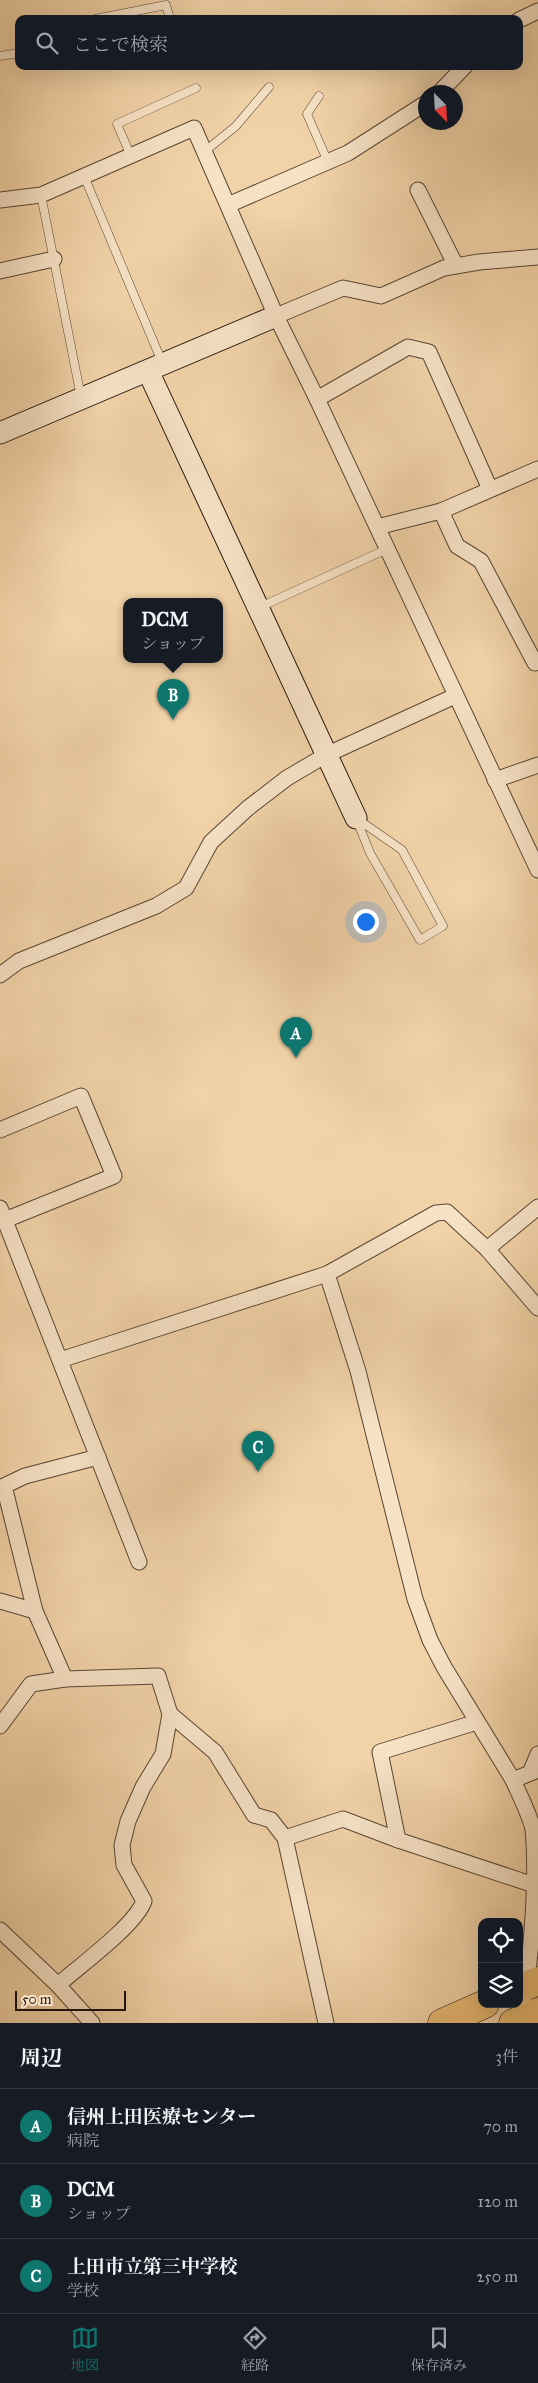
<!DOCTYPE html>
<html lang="ja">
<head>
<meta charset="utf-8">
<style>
  :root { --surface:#171b24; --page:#242831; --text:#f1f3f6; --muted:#9ea1a6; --line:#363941; --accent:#0f766e }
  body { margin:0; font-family:"IM FELL Great Primer","Noto Serif JP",serif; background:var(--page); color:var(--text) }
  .controls { position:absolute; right:15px; bottom:15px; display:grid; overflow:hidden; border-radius:10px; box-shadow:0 5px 20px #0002 }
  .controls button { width:45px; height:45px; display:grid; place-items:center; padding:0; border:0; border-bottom:1px solid var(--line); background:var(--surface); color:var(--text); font:25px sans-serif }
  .compass { position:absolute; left:418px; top:85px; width:45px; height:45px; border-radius:50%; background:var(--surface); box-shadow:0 5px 20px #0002; rotate:156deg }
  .scale { position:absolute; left:15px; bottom:12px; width:111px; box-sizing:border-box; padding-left:5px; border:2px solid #25160f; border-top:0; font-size:14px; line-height:18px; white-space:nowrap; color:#25160f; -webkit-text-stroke:4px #f7e2c6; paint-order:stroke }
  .you { position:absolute; left:365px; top:921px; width:18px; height:18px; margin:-12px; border:4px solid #fff; border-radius:50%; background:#1a73e8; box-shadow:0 0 0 8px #1a73e833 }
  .badge { display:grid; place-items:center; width:32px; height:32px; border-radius:50%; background:var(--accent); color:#fff; font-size:16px; font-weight:700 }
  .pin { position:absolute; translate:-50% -41px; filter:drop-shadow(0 1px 2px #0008) }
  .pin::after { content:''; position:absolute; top:26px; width:18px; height:15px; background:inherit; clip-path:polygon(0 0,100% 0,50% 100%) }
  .popup { position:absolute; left:123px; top:598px; width:100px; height:65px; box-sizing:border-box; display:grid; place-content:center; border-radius:10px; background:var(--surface); filter:drop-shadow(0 1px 4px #0005); font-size:16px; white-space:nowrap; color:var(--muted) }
  .popup b { font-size:19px; color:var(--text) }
  .popup::after { content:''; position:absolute; left:50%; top:100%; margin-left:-10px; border:10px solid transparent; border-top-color:var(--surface) }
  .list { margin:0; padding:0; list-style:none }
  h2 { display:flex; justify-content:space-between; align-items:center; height:65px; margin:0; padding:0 20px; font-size:21px }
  h2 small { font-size:16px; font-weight:400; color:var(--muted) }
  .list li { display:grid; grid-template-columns:32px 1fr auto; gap:15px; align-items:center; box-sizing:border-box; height:75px; padding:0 20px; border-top:1px solid var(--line) }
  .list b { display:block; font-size:19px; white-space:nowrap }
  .list p { margin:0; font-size:16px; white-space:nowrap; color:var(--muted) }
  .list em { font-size:16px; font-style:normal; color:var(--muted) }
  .icon { flex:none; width:28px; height:28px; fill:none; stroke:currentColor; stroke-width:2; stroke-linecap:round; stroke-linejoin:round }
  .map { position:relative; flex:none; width:538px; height:2023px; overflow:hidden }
  .search { position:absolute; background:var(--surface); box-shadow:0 5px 20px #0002; left:15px; right:15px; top:15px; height:55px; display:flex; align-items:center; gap:12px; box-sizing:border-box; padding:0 18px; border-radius:10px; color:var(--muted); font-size:19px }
  .sheet { height:290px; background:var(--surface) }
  nav { display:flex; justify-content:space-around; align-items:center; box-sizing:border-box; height:70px; border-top:1px solid var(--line); background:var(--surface); font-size:14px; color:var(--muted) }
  nav a { display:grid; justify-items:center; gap:2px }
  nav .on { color:var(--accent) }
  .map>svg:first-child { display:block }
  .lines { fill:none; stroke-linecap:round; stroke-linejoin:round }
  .lane-casing { stroke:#584535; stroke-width:9 }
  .street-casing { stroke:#584535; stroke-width:17 }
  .secondary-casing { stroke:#25160f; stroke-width:23 }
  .highway-casing { stroke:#25160f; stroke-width:29 }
  .lane { stroke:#f7e2c6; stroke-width:8 }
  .street { stroke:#f7e2c6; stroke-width:15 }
  .secondary { stroke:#f7e2c6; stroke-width:21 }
  .highway { stroke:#e9ba74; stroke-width:28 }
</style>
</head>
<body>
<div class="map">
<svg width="538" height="2023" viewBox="0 0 538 2023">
  <rect width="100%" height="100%" fill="#f2d3a8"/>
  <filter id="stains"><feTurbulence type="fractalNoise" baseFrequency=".004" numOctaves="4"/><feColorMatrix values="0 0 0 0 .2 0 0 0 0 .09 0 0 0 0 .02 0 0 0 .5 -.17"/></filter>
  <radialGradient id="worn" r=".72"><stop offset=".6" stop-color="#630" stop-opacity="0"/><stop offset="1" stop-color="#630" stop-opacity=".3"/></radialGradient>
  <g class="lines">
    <g class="lane-casing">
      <g id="lane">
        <path d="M95,19L166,5L170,19"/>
        <path d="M0,56L19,53"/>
        <path d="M319,96L307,114L328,162"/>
        <path d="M204,152L236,126L269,87"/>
        <path d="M131,156L117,124L196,88"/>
        <path d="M84,176L162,362"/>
        <path d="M41,195L81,397"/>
        <path d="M260,607L387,549"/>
        <path d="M356,818L402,850L443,926L420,940L370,853Z"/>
      </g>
    </g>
    <g class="street-casing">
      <g id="street">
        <path d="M519,20L538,11"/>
        <path d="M440,92L465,66"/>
        <path d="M418,190L456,266"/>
        <path d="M0,200L41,195L194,128L276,316L317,399L538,870"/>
        <path d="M228,205L348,153L426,103"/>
        <path d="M0,271L54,259"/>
        <path d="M276,316L343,288L381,296L444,268L479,262L538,257"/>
        <path d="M317,399L408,347L429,352L490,489"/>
        <path d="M441,511L457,546L481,561L535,663L538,661"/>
        <path d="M377,527L441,511L538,469"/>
        <path d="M495,780L538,765"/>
        <path d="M0,975L19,961L156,906L186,888L211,842L248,808L287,778L326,755L455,696"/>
        <path d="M0,1130L81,1096L114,1176L5,1220"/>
        <path d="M0,1208L139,1562"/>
        <path d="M487,1249L538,1207"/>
        <path d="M327,1274L358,1371L415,1599L430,1640L444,1667L513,1780"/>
        <path d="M60,1360L327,1274L436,1213L447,1212L487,1249L538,1308"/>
        <path d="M0,1601L35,1611"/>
        <path d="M170,1714L215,1752L254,1815L271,1820L285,1838L343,1819L398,1840L537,1886"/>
        <path d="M0,1726L31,1684L65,1679"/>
        <path d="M531,1771L538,1754"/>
        <path d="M285,1838L326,2023"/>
        <path d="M398,1840L380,1752L477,1722"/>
        <path d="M0,1930L58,1985L92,2023"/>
        <path d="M58,1985C79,1966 135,1926 144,1901L124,1865L122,1845L128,1821L143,1787L163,1754L170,1714L158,1676L65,1679L35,1611L4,1486L25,1476L98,1457"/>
        <path d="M519,2023C531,1969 538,1883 533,1829C529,1813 520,1796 513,1780L538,1770"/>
      </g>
    </g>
    <g class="secondary-casing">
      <g id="secondary">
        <path d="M148,371L356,818"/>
        <path d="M0,433L276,316"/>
      </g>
    </g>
    <g class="highway-casing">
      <g id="highway">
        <path d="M519,1989L538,1981"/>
        <path d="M442,2023L485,2004"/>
        <path d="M513,2023L538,2012"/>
      </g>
    </g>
    <use href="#lane" class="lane"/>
    <use href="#street" class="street"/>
    <use href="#secondary" class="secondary"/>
    <use href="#highway" class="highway"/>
  </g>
  <rect width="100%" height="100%" filter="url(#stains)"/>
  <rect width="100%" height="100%" fill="url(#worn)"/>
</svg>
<div class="controls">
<button><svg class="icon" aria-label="locate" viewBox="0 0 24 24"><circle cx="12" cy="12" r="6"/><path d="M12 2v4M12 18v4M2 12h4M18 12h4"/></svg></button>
<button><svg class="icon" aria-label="layers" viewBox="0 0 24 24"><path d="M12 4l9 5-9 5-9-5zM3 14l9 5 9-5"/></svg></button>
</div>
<svg class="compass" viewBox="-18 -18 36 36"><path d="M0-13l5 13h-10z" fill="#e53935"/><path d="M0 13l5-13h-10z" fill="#9ea1a6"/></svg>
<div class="scale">50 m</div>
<div class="you"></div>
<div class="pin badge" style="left:296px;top:1058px">A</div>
<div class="pin badge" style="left:173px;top:720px">B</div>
<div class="popup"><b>DCM</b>ショップ</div>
<div class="pin badge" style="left:258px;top:1472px">C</div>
<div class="search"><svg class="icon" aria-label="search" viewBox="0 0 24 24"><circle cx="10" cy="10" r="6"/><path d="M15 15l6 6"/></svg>ここで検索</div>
</div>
<section class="sheet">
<h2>周辺<small>3件</small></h2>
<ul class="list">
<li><span class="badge">A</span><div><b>信州上田医療センター</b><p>病院</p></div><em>70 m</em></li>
<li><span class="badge">B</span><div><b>DCM</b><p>ショップ</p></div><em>120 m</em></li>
<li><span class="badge">C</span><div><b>上田市立第三中学校</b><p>学校</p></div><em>250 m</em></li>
</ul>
</section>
<nav>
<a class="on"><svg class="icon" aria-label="map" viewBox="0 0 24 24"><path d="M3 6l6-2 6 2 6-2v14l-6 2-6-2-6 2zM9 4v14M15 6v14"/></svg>地図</a>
<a><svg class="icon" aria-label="directions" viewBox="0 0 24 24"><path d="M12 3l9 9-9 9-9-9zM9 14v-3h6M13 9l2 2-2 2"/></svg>経路</a>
<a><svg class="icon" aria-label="saved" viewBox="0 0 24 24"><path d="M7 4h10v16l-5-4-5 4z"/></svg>保存済み</a>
</nav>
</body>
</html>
